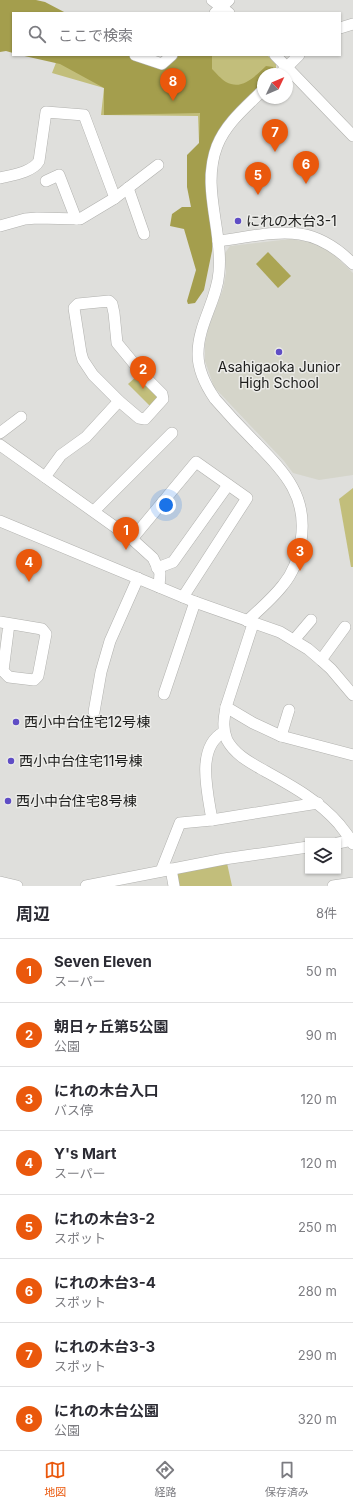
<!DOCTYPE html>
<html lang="ja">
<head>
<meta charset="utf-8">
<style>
  :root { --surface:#fff; --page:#f7f7f7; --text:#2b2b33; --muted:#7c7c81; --line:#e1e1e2; --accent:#ea580c }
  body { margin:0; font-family:Inter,"Noto Sans JP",sans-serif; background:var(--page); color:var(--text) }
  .controls { position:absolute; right:12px; bottom:12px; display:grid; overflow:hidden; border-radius:0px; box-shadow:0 1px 3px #0004 }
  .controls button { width:36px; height:36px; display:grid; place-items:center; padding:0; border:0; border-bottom:1px solid var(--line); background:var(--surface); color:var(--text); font:20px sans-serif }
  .compass { position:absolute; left:257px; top:68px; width:36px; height:36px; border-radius:50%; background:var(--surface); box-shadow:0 1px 3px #0004; rotate:46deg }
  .you { position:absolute; left:166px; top:505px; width:14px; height:14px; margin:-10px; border:3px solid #fff; border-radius:50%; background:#1a73e8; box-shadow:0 0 0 6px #1a73e833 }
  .badge { display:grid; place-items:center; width:26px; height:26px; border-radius:50%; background:var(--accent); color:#fff; font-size:13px; font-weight:700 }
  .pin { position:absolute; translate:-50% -33px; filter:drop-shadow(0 1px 2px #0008) }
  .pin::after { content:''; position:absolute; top:21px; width:14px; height:12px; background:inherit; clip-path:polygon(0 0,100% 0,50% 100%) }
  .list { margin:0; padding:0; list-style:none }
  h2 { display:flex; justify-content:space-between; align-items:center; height:52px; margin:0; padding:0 16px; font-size:17px }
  h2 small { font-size:13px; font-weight:400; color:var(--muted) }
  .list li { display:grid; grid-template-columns:26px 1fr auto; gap:12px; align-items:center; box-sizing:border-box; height:64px; padding:0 16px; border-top:1px solid var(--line) }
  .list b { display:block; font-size:15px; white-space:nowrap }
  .list p { margin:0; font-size:13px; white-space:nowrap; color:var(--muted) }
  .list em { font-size:13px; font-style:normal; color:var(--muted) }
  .icon { flex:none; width:22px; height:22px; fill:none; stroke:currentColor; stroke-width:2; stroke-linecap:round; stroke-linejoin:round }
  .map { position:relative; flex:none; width:353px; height:886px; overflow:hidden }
  .search { position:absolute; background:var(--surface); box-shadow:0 1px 3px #0004; left:12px; right:12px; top:12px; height:44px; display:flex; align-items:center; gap:10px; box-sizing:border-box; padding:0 14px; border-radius:0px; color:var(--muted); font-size:15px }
  .sheet { height:564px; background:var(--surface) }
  nav { display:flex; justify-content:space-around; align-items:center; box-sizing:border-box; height:56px; border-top:1px solid var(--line); background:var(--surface); font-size:11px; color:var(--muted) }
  nav a { display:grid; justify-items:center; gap:2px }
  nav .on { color:var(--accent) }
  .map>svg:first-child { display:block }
  .built { fill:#d5d5ca }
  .green { fill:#c2be7b }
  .forest { fill:#a49e4d }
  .water { fill:#aba554 }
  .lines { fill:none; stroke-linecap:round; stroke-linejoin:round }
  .minor-casing { stroke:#b1b1ae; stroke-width:12 }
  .minor { stroke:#fff; stroke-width:11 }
  .poi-dot { fill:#5f4dc5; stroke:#ecece9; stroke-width:1.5 }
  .labels { text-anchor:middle; stroke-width:3; stroke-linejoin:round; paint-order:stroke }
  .poi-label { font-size:14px; fill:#1c1c1b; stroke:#ecece9; text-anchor:start }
</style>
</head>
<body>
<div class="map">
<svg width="353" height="886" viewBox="0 0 353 886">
  <rect width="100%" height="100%" fill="#dfdfdc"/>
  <path class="built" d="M290,239L310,242L329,250L353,273V475L319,480L293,473L284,461L214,387L205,361V343L208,329L223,289L226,273L225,253L230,246Z"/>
  <g class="green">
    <path d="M59,55L164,68L177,55H267L276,63V69L271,74H263L200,168L198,116L101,115L104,88L52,73Z"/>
    <path d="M138,375L159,395L151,407L128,384Z"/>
    <path d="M353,488V567H351L339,499Z"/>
    <path d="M227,863L232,886H176L173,873Z"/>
  </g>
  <g class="forest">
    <path d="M0,0H36L45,2L66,13H13V53L6,51L0,52Z"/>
    <path d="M20,55H131L164,68L178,55H212V69C216,73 221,79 226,82C242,91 255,76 266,66L273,67L275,73L263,74V85L213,144L205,175L213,232L212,251L204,290L195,303L188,304L187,301L196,270L184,229L170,226L172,214L182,207H191L187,187V155L199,143L200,113L104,115V88L60,64Z"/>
  </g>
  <path class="water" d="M268,252L291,276L278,288L256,264Z"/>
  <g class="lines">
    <g class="minor-casing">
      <g id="minor">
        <path d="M212,0L229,13"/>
        <path d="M215,13L229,0"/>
        <path d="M340,28L353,24"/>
        <path d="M135,55L162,64L172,55"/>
        <path d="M275,55L353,136"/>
        <path d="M280,74L299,55"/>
        <path d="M0,178C12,175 33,172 39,161L46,112L84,115L115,198"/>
        <path d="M46,181L59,175L76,219"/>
        <path d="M128,188L144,234"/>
        <path d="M0,226L25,219L37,218L80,219L115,198L158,165"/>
        <path d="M218,241C274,234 309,219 353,264"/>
        <path d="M109,301L112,304L114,313L117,343L145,377L162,394L163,399L145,419L139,418L119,401L93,375L83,360L81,353L74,308L78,304Z"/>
        <path d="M0,433L21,417"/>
        <path d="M0,445L132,539L153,558L160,573L159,587"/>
        <path d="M45,477L61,455L86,437L119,401"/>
        <path d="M94,511L172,433"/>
        <path d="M0,521L195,602L280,632L308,649L321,660L331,669L353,695"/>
        <path d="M132,539L196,462L247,498L183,597"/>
        <path d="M157,568L173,562L228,485"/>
        <path d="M247,621C259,610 273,598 283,585C293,573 299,556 301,541C308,496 285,473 256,443C242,429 228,414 215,399C206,386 198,371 198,354C198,324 217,301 219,272C223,230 201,188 217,146C226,123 246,107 263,90"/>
        <path d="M0,622L42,629L46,634L38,676L34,680L9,677L3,671L9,624"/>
        <path d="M253,624L226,707C224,718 222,729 227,740C235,755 251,763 265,771C292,786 318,800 339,824C344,831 350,837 353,844"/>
        <path d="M294,640L311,620"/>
        <path d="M321,660L345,627"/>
        <path d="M164,694L195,602"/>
        <path d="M226,707L253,723L281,736L353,755"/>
        <path d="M94,712L101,672L110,641L138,578"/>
        <path d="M281,736L289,710"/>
        <path d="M212,820C208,794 195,747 224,732"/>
        <path d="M338,843L353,840"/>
        <path d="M171,869L174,886"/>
        <path d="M161,871L180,823L212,820L318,803"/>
        <path d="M0,882L17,886"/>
        <path d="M86,886L224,859L308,847"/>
        <path d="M333,886L353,883"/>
      </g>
    </g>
    <use href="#minor" class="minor"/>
  </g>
  <g class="poi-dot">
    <circle cx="238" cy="221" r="4"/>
    <circle cx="279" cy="352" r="4"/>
    <circle cx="16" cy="722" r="4"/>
    <circle cx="11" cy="761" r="4"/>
    <circle cx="8" cy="801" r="4"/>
  </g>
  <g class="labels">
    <g class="poi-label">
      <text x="246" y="226">にれの木台3-1</text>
      <text x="279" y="372" text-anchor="middle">Asahigaoka Junior<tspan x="279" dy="16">High School</tspan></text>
      <text x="24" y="727">西小中台住宅12号棟</text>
      <text x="19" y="766">西小中台住宅11号棟</text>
      <text x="16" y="806">西小中台住宅8号棟</text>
    </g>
  </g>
</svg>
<div class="controls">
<button><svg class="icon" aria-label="layers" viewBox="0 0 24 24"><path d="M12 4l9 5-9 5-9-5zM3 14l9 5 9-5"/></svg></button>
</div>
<svg class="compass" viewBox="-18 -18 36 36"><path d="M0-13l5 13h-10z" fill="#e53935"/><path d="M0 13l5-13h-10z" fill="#7c7c81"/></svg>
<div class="you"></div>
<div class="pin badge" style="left:126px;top:550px">1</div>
<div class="pin badge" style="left:143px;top:389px">2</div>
<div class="pin badge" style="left:300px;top:571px">3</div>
<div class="pin badge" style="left:29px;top:582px">4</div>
<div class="pin badge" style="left:258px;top:195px">5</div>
<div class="pin badge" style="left:306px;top:184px">6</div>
<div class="pin badge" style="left:275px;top:152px">7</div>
<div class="pin badge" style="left:173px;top:101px">8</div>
<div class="search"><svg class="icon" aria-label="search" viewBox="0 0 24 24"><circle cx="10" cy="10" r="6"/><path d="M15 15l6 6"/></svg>ここで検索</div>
</div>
<section class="sheet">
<h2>周辺<small>8件</small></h2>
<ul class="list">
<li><span class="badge">1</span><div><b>Seven Eleven</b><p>スーパー</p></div><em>50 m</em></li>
<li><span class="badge">2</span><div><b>朝日ヶ丘第5公園</b><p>公園</p></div><em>90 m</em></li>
<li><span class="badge">3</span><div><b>にれの木台入口</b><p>バス停</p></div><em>120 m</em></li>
<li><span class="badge">4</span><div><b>Y's Mart</b><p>スーパー</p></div><em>120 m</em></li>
<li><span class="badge">5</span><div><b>にれの木台3-2</b><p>スポット</p></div><em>250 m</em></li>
<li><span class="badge">6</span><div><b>にれの木台3-4</b><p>スポット</p></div><em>280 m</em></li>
<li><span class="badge">7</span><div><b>にれの木台3-3</b><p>スポット</p></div><em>290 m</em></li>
<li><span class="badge">8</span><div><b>にれの木台公園</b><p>公園</p></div><em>320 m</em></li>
</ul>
</section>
<nav>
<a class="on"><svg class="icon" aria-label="map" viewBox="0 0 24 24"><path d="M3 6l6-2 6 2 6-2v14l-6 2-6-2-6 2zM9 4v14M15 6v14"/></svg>地図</a>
<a><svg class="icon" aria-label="directions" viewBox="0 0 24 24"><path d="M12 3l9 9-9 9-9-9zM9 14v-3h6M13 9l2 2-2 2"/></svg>経路</a>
<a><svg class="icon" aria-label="saved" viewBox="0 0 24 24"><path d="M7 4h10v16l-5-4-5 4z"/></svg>保存済み</a>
</nav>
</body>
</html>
